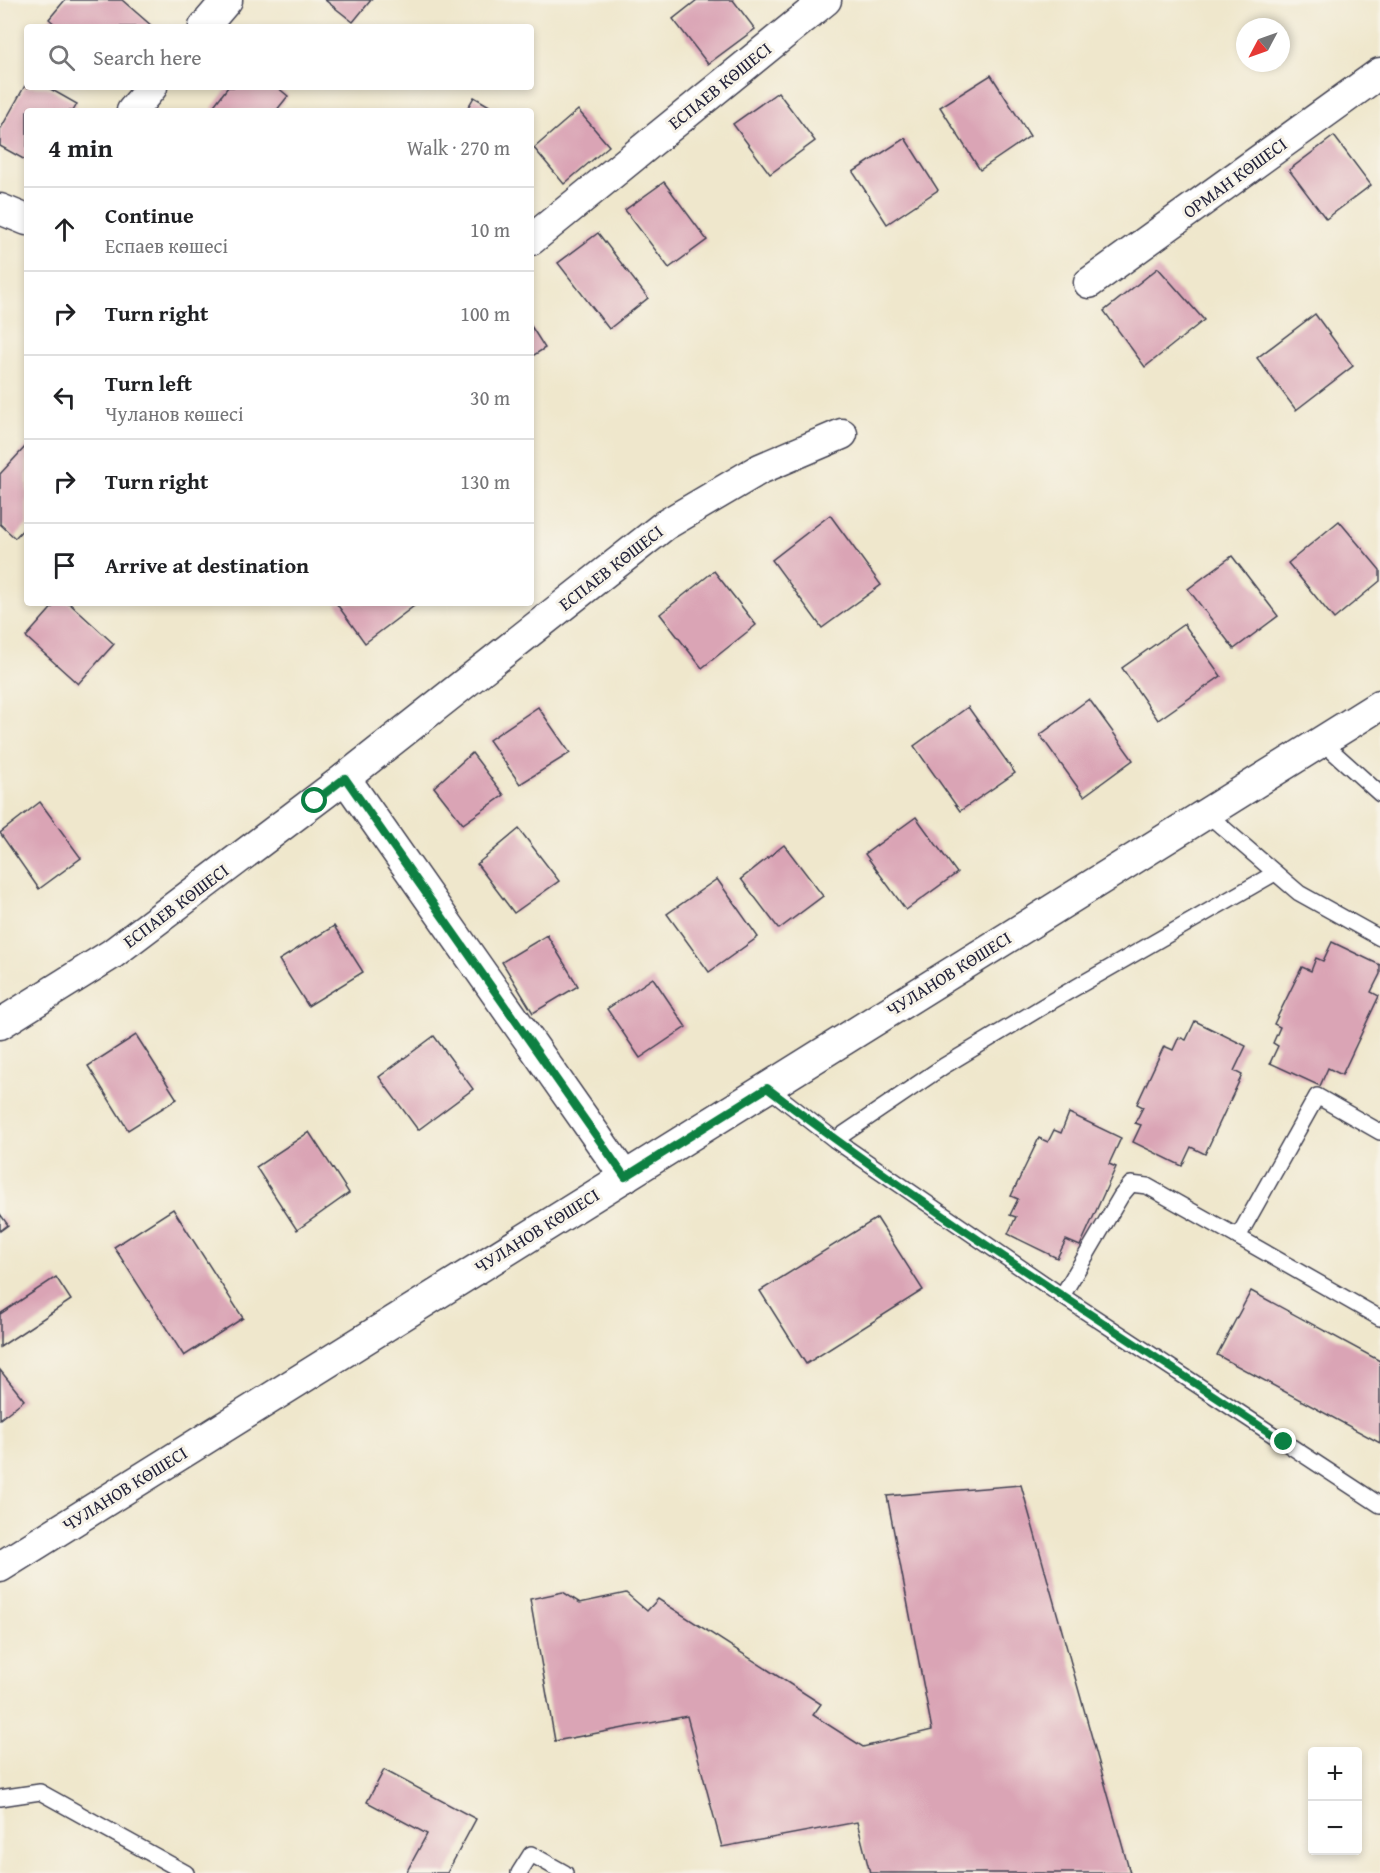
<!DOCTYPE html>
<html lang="en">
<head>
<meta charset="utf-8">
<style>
  :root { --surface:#fff; --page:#f2f2f2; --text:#202124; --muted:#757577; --line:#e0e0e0 }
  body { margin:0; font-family:"Gentium Book Plus",serif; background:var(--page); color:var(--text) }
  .controls { position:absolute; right:18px; bottom:18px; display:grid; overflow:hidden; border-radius:6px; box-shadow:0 3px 9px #0003 }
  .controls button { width:54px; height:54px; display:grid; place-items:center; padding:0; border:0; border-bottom:2px solid var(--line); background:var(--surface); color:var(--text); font:30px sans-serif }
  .compass { position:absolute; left:1236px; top:18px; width:54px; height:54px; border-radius:50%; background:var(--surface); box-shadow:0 3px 9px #0003; rotate:229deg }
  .stop { position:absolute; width:18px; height:18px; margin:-14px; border:4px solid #0b8043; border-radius:50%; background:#fff }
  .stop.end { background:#0b8043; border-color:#fff; box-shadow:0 2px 6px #0008 }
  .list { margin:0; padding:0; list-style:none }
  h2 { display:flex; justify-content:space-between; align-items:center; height:78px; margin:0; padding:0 24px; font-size:26px }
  h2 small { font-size:20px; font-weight:400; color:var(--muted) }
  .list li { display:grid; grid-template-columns:39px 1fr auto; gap:18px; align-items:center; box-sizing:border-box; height:84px; padding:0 24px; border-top:2px solid var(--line) }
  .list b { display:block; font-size:22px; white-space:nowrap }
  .list p { margin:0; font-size:20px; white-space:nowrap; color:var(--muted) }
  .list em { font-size:20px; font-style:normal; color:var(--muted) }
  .icon { flex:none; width:33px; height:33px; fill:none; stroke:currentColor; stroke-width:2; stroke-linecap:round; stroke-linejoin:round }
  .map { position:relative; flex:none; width:1380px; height:1873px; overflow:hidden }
  .search { position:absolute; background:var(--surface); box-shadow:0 3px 9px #0003; left:24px; top:24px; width:510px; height:66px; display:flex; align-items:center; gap:15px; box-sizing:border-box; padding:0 21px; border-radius:6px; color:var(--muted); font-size:22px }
  .panel { position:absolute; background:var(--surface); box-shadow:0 3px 9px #0003; left:24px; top:108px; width:510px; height:498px; border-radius:6px }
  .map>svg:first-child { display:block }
  .building { fill:#daa4b5 }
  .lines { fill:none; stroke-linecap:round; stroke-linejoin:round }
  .service-casing { stroke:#414051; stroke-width:18 }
  .minor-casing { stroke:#414051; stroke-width:33 }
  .service { stroke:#fff; stroke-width:15 }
  .minor { stroke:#fff; stroke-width:30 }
  .route { stroke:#0b8043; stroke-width:8 }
  .labels { text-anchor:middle; stroke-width:6; stroke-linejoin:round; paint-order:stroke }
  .street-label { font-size:18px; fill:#22223b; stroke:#f7f3e8 }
</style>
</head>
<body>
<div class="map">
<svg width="1380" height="1873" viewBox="0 0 1380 1873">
  <rect width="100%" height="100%" fill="#f7f3e8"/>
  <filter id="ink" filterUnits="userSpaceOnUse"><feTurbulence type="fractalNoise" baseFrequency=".0167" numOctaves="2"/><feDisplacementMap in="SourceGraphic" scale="12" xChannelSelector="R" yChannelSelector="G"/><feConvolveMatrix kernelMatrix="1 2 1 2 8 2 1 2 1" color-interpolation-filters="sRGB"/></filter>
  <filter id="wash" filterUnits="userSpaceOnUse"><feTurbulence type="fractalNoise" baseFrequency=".008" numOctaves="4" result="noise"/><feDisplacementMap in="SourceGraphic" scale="24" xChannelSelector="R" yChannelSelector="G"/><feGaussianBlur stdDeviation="1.35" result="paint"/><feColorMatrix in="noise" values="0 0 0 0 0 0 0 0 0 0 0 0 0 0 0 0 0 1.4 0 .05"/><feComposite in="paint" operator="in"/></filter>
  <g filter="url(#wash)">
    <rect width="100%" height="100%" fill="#efe7cc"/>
    <g id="blocks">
      <g class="building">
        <path d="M65,0H122L153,27H58L49,19Z"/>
        <path d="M325,0H371L353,22Z"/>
        <path d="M697,0H733L755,29L708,64L673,19Z"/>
        <path d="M991,75L1030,136L980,170L940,107Z"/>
        <path d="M27,82V87H47L77,104L73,111H27V161L0,146V130Z"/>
        <path d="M228,87H277L288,96L276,111H215L212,108Z"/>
        <path d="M778,92L815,141L770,174L733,124Z"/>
        <path d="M474,97L498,111H466Z"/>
        <path d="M578,110L609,146L564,184L534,148Z"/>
        <path d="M1334,136L1371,185L1326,219L1289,170Z"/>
        <path d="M905,138L938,190L887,224L853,172Z"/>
        <path d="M664,182L707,240L669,268L625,210Z"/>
        <path d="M598,233L648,298L609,329L558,263Z"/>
        <path d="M1158,268L1204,320L1145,367L1104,311Z"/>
        <path d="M1315,314L1353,366L1296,410L1257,358Z"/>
        <path d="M531,326L545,348L531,357Z"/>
        <path d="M27,445V525L15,538L0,524V474Z"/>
        <path d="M830,515L881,585L822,628L772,560Z"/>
        <path d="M1339,521L1380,570V581L1334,619L1288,563Z"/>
        <path d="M1232,556L1278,616L1234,649L1188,589Z"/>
        <path d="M714,571L756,625L702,668L660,614Z"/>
        <path d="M56,603H69L114,644L78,684L26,637Z"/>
        <path d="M336,603H418L365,643Z"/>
        <path d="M1184,624L1221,676L1158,720L1122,668Z"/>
        <path d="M1089,699L1133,760L1084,796L1040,735Z"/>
        <path d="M538,707L570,753L520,784L489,740Z"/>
        <path d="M968,707L1015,773L960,811L914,746Z"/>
        <path d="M472,753L504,795L463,824L434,787Z"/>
        <path d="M40,802L81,858L39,889L0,833Z"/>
        <path d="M916,817L957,873L906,910L865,854Z"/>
        <path d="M519,829L559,881L514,913L477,864Z"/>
        <path d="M784,845L823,896L779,929L741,879Z"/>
        <path d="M717,879L758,937L709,972L667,914Z"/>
        <path d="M334,926L363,972L308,1006L279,960Z"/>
        <path d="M547,935L578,986L533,1013L502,962Z"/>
        <path d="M1332,942L1380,965V974L1371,992L1379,996L1342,1075L1328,1068L1320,1086L1270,1063L1278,1046L1273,1043L1280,1027L1274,1024L1302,967L1311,971L1316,958L1323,961Z"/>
        <path d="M653,978L686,1027L640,1058L607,1009Z"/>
        <path d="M1195,1021L1246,1046L1234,1071L1242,1075L1205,1154L1191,1147L1182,1166L1133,1142L1141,1125L1135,1123L1143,1107L1137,1104L1164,1046L1173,1050L1179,1037L1186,1040Z"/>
        <path d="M136,1035L177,1099L128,1130L88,1066Z"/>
        <path d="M434,1036L473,1089L418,1130L379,1077Z"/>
        <path d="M1069,1113L1121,1138L1109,1164L1116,1167L1080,1246L1066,1240L1057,1258L1008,1234L1016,1217L1010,1215L1018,1199L1011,1196L1039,1138L1048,1142L1054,1130L1061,1133Z"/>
        <path d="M309,1132L349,1193L297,1230L256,1167Z"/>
        <path d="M173,1209L243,1318L184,1356L114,1247Z"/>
        <path d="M0,1214L8,1225L0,1231Z"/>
        <path d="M877,1218L923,1290L806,1364L760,1291Z"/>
        <path d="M56,1277L71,1300L0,1347V1314Z"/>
        <path d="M1251,1291L1380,1361V1443L1217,1355Z"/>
        <path d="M0,1370L24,1400L0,1419Z"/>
        <path d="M1021,1485L1130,1873H870L857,1822L722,1847L687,1716L555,1741L530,1599L563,1592L580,1603L626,1593L647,1611L658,1599L821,1704L813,1715L863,1747L932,1730L887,1496Z"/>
        <path d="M384,1770L476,1819L447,1873H406L427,1834L367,1802Z"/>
      </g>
    </g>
  </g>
  <g filter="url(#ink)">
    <use href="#blocks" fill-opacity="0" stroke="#414051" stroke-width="1.5"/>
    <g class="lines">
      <g class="service-casing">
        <g id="service">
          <path d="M1321,741L1380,794"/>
          <path d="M1206,813L1299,893L1380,938"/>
          <path d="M767,1087L835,1140L1062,1296L1380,1505"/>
          <path d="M1380,1132L1317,1096L1238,1237L1380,1318"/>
          <path d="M835,1140L944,1066L1052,1001L1275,873"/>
          <path d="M1062,1296L1121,1196L1131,1184L1147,1186L1238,1237"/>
          <path d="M0,1798L40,1792L186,1873"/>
          <path d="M519,1873L531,1854L565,1873"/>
        </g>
      </g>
      <g class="minor-casing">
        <g id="minor">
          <path d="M204,27L227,0"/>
          <path d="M132,111L152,87"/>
          <path d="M0,209L27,220"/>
          <path d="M531,240L826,0"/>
          <path d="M1089,283L1380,73"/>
          <path d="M0,1024L112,954L345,778"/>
          <path d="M625,1177L345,778L665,525L760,469L842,434"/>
          <path d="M0,1567L1380,705"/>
        </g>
      </g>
      <use href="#service" class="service"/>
      <use href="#minor" class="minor"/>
    </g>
  </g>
  <g class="lines" filter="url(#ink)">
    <path class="route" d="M315,801L345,778L625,1177L767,1088C932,1215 1110,1326 1284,1442"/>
  </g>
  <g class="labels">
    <g class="street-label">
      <text transform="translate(720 86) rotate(-39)" y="6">ЕСПАЕВ КӨШЕСІ</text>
      <text transform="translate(1235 178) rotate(-36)" y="6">ОРМАН КӨШЕСІ</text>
      <text transform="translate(611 568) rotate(-38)" y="6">ЕСПАЕВ КӨШЕСІ</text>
      <text transform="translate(176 906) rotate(-37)" y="6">ЕСПАЕВ КӨШЕСІ</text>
      <text transform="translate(949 974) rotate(-32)" y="6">ЧУЛАНОВ КӨШЕСІ</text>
      <text transform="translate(537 1231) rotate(-32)" y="6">ЧУЛАНОВ КӨШЕСІ</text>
      <text transform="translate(125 1489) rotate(-32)" y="6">ЧУЛАНОВ КӨШЕСІ</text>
    </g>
  </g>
</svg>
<div class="controls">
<button>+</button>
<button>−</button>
</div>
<svg class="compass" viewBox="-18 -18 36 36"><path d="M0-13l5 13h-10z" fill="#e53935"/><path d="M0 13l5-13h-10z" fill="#757577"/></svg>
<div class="stop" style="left:315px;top:801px"></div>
<div class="stop end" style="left:1284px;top:1442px"></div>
<div class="search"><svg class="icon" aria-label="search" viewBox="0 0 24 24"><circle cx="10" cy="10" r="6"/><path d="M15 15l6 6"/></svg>Search here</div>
<section class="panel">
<h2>4 min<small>Walk · 270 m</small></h2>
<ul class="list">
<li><svg class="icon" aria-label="ahead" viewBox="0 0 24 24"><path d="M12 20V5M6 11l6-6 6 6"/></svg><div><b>Continue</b><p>Еспаев көшесі</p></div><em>10 m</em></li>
<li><svg class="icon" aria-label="right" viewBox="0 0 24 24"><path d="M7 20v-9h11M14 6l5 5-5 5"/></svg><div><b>Turn right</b></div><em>100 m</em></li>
<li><svg class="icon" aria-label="left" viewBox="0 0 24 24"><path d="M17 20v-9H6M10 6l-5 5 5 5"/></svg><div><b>Turn left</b><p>Чуланов көшесі</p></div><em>30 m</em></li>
<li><svg class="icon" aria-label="right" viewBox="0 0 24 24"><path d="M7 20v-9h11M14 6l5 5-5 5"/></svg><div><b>Turn right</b></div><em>130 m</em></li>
<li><svg class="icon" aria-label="arrive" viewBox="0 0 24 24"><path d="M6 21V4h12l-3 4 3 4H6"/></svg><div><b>Arrive at destination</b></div></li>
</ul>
</section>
</div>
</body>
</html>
